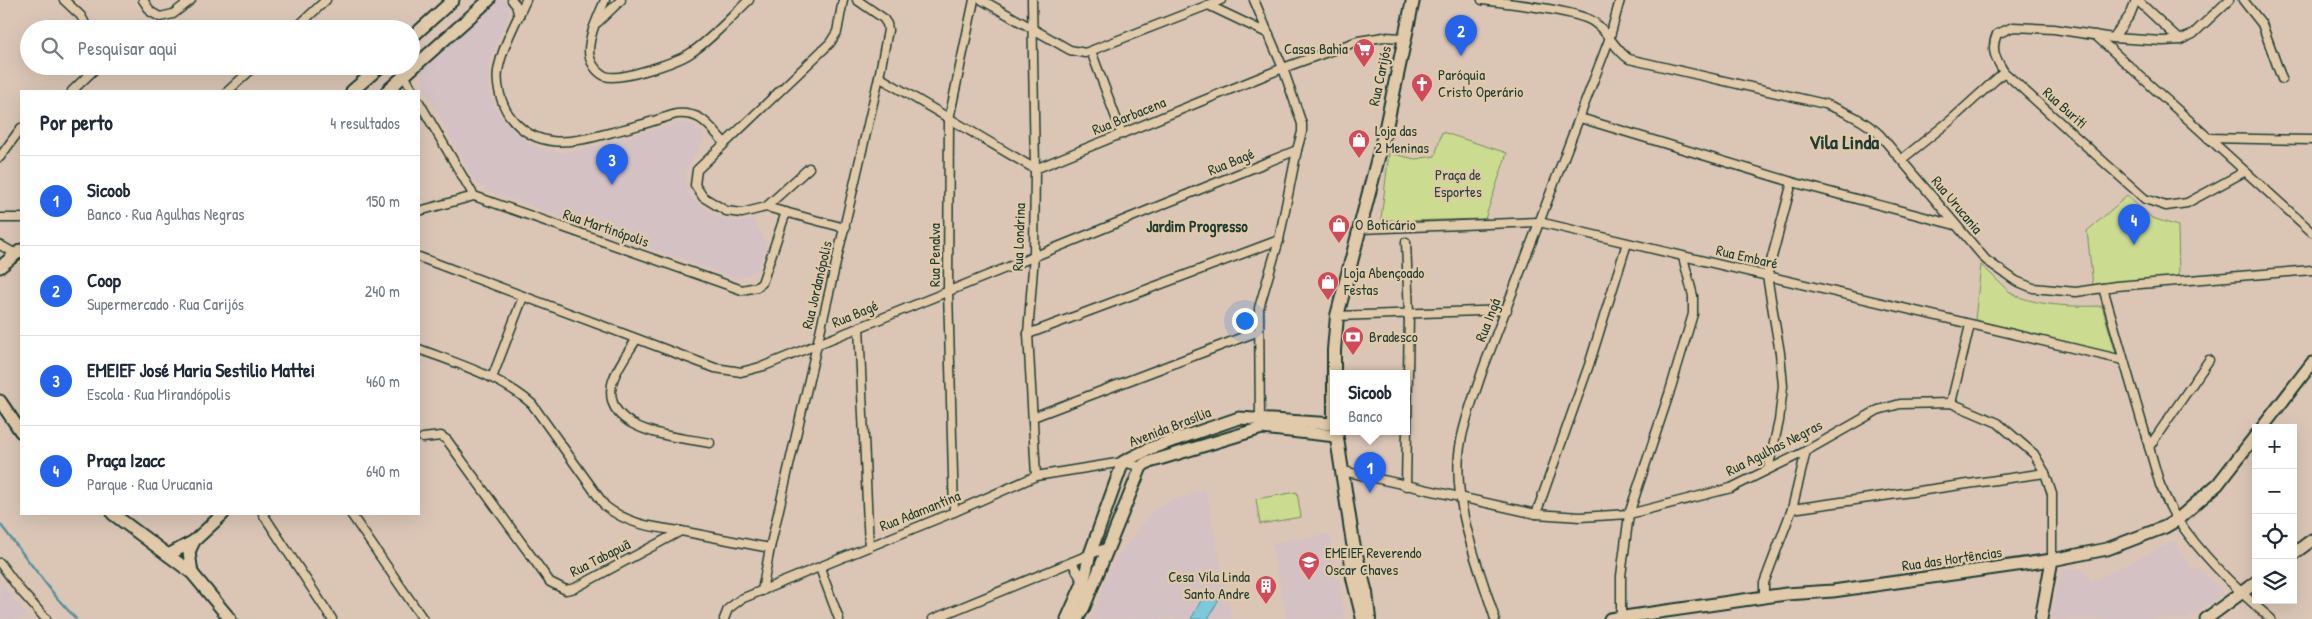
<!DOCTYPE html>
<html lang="pt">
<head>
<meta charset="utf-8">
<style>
  :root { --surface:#fff; --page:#f2f2f3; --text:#1f2937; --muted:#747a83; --line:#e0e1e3; --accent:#2563eb }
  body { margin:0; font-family:"Patrick Hand",sans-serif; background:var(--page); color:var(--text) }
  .controls { position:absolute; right:15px; bottom:15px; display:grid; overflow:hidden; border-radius:0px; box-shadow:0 5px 20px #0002 }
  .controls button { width:45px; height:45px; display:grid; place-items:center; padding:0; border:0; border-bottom:1px solid var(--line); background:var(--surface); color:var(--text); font:25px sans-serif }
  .you { position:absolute; left:1244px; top:320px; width:18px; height:18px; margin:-12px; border:4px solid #fff; border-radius:50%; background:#1a73e8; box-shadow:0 0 0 8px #1a73e833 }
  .badge { display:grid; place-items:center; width:32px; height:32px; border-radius:50%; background:var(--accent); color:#fff; font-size:16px; font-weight:700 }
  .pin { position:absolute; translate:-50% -41px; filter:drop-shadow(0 1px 2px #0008) }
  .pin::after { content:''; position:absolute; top:26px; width:18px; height:15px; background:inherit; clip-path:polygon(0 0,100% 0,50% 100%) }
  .popup { position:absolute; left:1330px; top:370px; width:80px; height:65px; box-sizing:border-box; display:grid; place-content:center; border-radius:0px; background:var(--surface); filter:drop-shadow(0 1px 4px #0005); font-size:16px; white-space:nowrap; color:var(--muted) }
  .popup b { font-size:19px; color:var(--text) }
  .popup::after { content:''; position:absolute; left:50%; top:100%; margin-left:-10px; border:10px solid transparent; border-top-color:var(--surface) }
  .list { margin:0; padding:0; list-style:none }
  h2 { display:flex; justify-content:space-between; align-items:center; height:65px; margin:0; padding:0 20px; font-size:21px }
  h2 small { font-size:16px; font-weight:400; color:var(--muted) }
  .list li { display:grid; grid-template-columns:32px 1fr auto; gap:15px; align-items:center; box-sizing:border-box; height:90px; padding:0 20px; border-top:1px solid var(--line) }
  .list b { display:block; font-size:19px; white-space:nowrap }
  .list p { margin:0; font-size:16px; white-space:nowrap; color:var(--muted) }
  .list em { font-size:16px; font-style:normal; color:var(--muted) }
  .icon { flex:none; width:28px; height:28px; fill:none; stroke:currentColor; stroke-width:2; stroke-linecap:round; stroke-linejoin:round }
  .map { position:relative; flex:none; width:2312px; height:619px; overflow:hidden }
  .search { position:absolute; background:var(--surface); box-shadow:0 5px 20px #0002; left:20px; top:20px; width:400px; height:55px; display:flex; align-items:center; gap:12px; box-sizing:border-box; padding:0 18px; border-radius:28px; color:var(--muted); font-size:19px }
  .panel { position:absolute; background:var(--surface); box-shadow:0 5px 20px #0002; left:20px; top:90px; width:400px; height:425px; border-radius:0px }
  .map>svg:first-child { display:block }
  .built { fill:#d4c1c4 }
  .green { fill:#cbdb8f; stroke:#758c62 }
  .water { fill:#7dc9dc; stroke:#579199 }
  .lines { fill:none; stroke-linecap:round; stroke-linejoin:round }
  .stream { stroke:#579199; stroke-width:2.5 }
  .street-casing { stroke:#1f3d34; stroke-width:11 }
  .secondary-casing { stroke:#1f3d34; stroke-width:15 }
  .primary-casing { stroke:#1f3d34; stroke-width:16 }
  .street { stroke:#e1caaa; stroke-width:8 }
  .secondary { stroke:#e1caaa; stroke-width:11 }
  .primary { stroke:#e1caaa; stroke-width:12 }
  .labels { text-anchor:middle; stroke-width:4.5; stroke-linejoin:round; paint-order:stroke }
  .poi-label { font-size:15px; fill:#1f3d34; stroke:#e1caaa; text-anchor:start }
  .street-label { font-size:15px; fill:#1f3d34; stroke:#e1caaa }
  .park-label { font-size:15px; fill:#284539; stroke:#e1caaa }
  .neighbourhood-label { font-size:16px; font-weight:bold; fill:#1f3d34; stroke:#e1caaa }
  .district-label { font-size:20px; font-weight:bold; fill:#1f3d34; stroke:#e1caaa }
</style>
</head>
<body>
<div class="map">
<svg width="2312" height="619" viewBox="0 0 2312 619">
  <rect width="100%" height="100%" fill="#dbc6b6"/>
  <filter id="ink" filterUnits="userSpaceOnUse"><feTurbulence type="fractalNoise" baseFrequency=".02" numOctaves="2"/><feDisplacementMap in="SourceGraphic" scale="10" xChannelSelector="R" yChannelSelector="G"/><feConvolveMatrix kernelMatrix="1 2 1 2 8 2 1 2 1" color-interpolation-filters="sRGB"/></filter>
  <g filter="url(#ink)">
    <g class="built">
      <path d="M498,0L507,2L510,13L491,56L488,83L495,107L507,125L527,142L540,148L560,152L577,151L682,122L694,125L702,133L704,140L686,170L685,179L688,192L697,203L716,216L739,222L753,219L767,244L757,271L739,279L487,191L474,181L423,86L422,73L426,65Z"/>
      <path d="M1205,489L1232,619H1090L1114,561L1157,506Z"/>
      <path d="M1330,534L1345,619H1287L1271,543Z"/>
      <path d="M2174,541L2191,568H2199L2222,591V594L2187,619H2051L2059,576L2065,569L2082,568L2092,581Z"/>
      <path d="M0,581L30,619H0Z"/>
    </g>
    <g class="green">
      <path d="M1442,132L1507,153L1485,219L1401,221L1381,219L1389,153L1415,159L1435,156Z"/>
      <path d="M2127,196L2152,218L2178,226L2179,280L2093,286L2087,231Z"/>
      <path d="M1981,265C1991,273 2000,284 2010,292C2030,306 2077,307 2102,306L2116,354L1975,320Z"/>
      <path d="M1297,492L1301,517L1260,524L1256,499Z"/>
    </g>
    <path class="water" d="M1205,593L1219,599L1208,619H1191Z"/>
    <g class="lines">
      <path class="stream" d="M0,524L57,598L76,619"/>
      <g class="street-casing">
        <g id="street">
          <path d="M64,0L81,16L88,29"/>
          <path d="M143,0L151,12L160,17L173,14L191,0"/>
          <path d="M512,0L516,5L519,17"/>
          <path d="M526,0C516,22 502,47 498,71C496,85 501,103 509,115C537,153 575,142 613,132C634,127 655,121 676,114C702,112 708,125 724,142"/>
          <path d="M605,0C599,15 589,34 589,51C589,61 596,72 605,76C619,82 676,62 689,54C710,41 731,17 749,0"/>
          <path d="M843,0L837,32L830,43L697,170L695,185L703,197L726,211L742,213L766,207L845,228"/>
          <path d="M982,0L1070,50L1085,53L1221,0"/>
          <path d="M1032,0L1035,169L1034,255L1028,334L1036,476"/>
          <path d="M1254,0L1283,68L1302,124V132L1297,150L1279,240L1259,308L1260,422"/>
          <path d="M1482,0C1505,3 1580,10 1595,23C1609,33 1614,49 1629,59L1825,104C1846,112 1864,120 1880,135L1986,260L2016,281L2033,288L2076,292L2116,286L2312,270"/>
          <path d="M2137,0L2180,40"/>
          <path d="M2229,0L2193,34L2180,40L2163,41L2113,38L2054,29L2013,27L1997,34C1990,50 1996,59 2004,72L2145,199L2166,206L2187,203L2244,172"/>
          <path d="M2243,0L2262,24L2282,79"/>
          <path d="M1208,5L1269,34"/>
          <path d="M598,22L621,0"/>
          <path d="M295,29L326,0"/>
          <path d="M2095,35L2312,232"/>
          <path d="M2113,38L2130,15L2136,0"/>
          <path d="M1091,51L1122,134"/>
          <path d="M399,66L413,91"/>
          <path d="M879,77L1035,169L1283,68L1358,41L1384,37L1405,38"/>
          <path d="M72,91L98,66"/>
          <path d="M228,91L255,66"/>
          <path d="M419,102L474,196L742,290L757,287L762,283L786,212"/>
          <path d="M1580,118L1792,182L1955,225"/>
          <path d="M2208,138L2312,140"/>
          <path d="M0,157L21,128"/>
          <path d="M1902,159L1951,120L2004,72"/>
          <path d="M766,207L809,168"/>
          <path d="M419,211L474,196"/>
          <path d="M0,218H21"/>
          <path d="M1360,229L1539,222L2123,360"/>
          <path d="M0,245L16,254"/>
          <path d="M419,257L715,368L741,372L764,366L1297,150"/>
          <path d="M2103,288L2160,485C2166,497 2170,510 2178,520C2203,557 2237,590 2271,619"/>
          <path d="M1337,316L1507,310"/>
          <path d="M859,327L869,547"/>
          <path d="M1028,334L1279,240"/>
          <path d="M636,340C628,353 616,368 612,384C602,433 679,437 710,443"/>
          <path d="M419,349C458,364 500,376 532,404L605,506C629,525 653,527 681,531"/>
          <path d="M492,378L523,297"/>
          <path d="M1951,403L1970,325"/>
          <path d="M1033,417L1259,331"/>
          <path d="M423,438L441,436L447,440L550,582L566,590L575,588L681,531L770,548"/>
          <path d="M2149,447L2209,360"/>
          <path d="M1768,469L1779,421L1783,386L1780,353L1767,276L1792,182"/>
          <path d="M1343,471L1536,514L1580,517L1629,514L1731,488L1806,451L1878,410L1900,404L1951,403L1998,423L2034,454L2045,473L2052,494V560"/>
          <path d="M1406,486L1409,314L1406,242"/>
          <path d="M1792,509L2045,473"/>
          <path d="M954,512L948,290L949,119L974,0"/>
          <path d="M263,514L332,619"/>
          <path d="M351,514L423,619"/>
          <path d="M1536,514L1589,365L1627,243"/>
          <path d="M1072,562L1083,583"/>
          <path d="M0,563L20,590L46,619"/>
          <path d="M820,568L839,619"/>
          <path d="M762,591L770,548L879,77L888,30L887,24L883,18L857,0"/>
          <path d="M1764,597V583L1792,509L1806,451"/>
          <path d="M724,619L728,609L741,599L954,512L1036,476L1123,462L1141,467"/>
          <path d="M933,619L1108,547"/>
          <path d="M1495,619C1479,567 1454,510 1459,454C1462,426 1474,397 1483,369L1609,40L1620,0"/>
          <path d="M1621,619V576L1629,514L1669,394L1693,314V296L1683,257"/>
        </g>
      </g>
      <g class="secondary-casing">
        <g id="secondary">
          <path d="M411,38L453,0"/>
          <path d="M352,91L381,66"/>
          <path d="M387,91L489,0"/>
          <path d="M0,267L21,250"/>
          <path d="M0,401L21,432"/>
          <path d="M2262,428L2312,363"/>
          <path d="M113,514L192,573L230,619"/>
          <path d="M2293,554L2312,540"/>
          <path d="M168,555L194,541L223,514"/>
          <path d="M192,573L189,552L194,541"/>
          <path d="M1067,619L1083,583L1090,554L1123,462L1151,448L1239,418L1334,424"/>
          <path d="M1077,619L1084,607L1141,467L1146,463L1262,428L1336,436"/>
          <path d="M1610,619L1786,594L1833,591L2052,560L2107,549L2165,527L2177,520L2218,484L2256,435"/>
          <path d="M2041,619L2052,560"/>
          <path d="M2206,619L2256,582"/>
        </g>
      </g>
      <g class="primary-casing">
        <g id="primary">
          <path d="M1334,424V350L1337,316L1386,127L1413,0"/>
          <path d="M1336,432L1353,543L1366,593L1369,619"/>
          <path d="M1351,558L1353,578L1363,619"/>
        </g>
      </g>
      <use href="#street" class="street"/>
      <use href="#secondary" class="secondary"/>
      <use href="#primary" class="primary"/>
    </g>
  </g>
  <defs>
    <g id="supermarket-pin" transform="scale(1.125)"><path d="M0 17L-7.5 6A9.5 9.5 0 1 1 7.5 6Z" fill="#d1495b" stroke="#e1caaa"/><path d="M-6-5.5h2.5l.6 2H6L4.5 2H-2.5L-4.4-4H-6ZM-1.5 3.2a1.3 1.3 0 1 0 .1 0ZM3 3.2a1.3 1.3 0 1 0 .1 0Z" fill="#fff"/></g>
    <g id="church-pin" transform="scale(1.125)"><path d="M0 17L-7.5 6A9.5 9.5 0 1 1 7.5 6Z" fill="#d1495b" stroke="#e1caaa"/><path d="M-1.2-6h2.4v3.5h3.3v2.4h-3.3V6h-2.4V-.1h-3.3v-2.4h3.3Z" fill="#fff"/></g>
    <g id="shop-pin" transform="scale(1.125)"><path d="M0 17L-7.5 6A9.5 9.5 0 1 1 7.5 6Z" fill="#d1495b" stroke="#e1caaa"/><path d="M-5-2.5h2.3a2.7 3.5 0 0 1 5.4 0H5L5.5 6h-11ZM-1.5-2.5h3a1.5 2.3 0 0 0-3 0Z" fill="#fff"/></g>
    <g id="bank-pin" transform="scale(1.125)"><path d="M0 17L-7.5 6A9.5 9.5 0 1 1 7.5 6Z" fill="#d1495b" stroke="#e1caaa"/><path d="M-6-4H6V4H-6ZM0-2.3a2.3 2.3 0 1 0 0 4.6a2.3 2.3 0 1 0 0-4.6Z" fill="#fff"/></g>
    <g id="school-pin" transform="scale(1.125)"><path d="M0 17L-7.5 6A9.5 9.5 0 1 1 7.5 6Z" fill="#d1495b" stroke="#e1caaa"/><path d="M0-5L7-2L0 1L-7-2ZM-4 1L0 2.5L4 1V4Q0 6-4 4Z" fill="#fff"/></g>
    <g id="building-pin" transform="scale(1.125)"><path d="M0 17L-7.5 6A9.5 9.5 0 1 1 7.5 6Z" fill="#d1495b" stroke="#e1caaa"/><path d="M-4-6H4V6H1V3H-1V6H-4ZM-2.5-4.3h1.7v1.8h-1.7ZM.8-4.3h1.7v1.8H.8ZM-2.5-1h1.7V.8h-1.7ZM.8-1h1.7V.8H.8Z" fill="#fff"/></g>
  </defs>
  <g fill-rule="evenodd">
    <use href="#supermarket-pin" x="1364" y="49"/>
    <use href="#church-pin" x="1422" y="84"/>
    <use href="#shop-pin" x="1359" y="140"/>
    <use href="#shop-pin" x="1339" y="225"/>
    <use href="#shop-pin" x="1328" y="282"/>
    <use href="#bank-pin" x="1353" y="337"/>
    <use href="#school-pin" x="1309" y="562"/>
    <use href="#building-pin" x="1266" y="586"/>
  </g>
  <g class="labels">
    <g class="poi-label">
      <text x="1348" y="54" text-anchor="end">Casas Bahia</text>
      <text x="1438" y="80">Paróquia<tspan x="1438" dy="17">Cristo Operário</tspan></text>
      <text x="1375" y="136">Loja das<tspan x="1375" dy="17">2 Meninas</tspan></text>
      <text x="1355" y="230">O Boticário</text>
      <text x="1344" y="278">Loja Abençoado<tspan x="1344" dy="17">Festas</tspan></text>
      <text x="1369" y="342">Bradesco</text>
      <text x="1325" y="558">EMEIEF Reverendo<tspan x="1325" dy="17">Oscar Chaves</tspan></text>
      <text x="1250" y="582" text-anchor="end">Cesa Vila Linda<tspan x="1250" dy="17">Santo Andre</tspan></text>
    </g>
    <g class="street-label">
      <text transform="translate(1380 76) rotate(-78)" y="5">Rua Carijós</text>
      <text transform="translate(2065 108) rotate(42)" y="5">Rua Buriti</text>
      <text transform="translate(1129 116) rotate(-22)" y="5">Rua Barbacena</text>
      <text transform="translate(1231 162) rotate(-22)" y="5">Rua Bagé</text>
      <text transform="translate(1957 205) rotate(50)" y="5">Rua Urucania</text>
      <text transform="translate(606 228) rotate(19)" y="5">Rua Martinópolis</text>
      <text transform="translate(1019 237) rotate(-88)" y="5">Rua Londrina</text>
      <text transform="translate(935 255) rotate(-90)" y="5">Rua Penalva</text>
      <text transform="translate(1747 257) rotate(13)" y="5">Rua Embaré</text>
      <text transform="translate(817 285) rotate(-77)" y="5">Rua Jordanópolis</text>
      <text transform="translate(855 314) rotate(-23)" y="5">Rua Bagé</text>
      <text transform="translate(1488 320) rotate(-69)" y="5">Rua Ingá</text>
      <text transform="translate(1170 427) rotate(-21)" y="5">Avenida Brasília</text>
      <text transform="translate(1774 448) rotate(-27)" y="5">Rua Agulhas Negras</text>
      <text transform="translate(920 511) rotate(-22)" y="5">Rua Adamantina</text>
      <text transform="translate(600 558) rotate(-27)" y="5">Rua Tabapuã</text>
      <text transform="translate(1952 559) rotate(-8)" y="5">Rua das Hortências</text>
    </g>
    <g class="park-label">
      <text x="1458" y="180">Praça de<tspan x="1458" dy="17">Esportes</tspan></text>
    </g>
    <g class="neighbourhood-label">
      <text x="1197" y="232">Jardim Progresso</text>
    </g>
    <g class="district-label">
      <text x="1844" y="149">Vila Linda</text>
    </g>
  </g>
</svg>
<div class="controls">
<button>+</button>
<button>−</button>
<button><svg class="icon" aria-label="locate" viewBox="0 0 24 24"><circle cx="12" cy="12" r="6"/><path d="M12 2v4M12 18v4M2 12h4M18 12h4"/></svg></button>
<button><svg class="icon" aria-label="layers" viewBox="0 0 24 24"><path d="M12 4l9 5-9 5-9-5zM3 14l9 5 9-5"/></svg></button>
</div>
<div class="you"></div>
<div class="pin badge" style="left:1370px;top:493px">1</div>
<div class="popup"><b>Sicoob</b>Banco</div>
<div class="pin badge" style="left:1461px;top:56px">2</div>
<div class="pin badge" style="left:612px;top:185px">3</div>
<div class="pin badge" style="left:2134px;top:245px">4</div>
<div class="search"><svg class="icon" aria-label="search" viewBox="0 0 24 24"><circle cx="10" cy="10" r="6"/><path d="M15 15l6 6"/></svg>Pesquisar aqui</div>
<section class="panel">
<h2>Por perto<small>4 resultados</small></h2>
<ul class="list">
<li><span class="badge">1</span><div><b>Sicoob</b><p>Banco · Rua Agulhas Negras</p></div><em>150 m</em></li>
<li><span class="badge">2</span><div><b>Coop</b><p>Supermercado · Rua Carijós</p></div><em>240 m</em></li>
<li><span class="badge">3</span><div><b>EMEIEF José Maria Sestilio Mattei</b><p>Escola · Rua Mirandópolis</p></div><em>460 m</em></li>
<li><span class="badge">4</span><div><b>Praça Izacc</b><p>Parque · Rua Urucania</p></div><em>640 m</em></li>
</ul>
</section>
</div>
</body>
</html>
